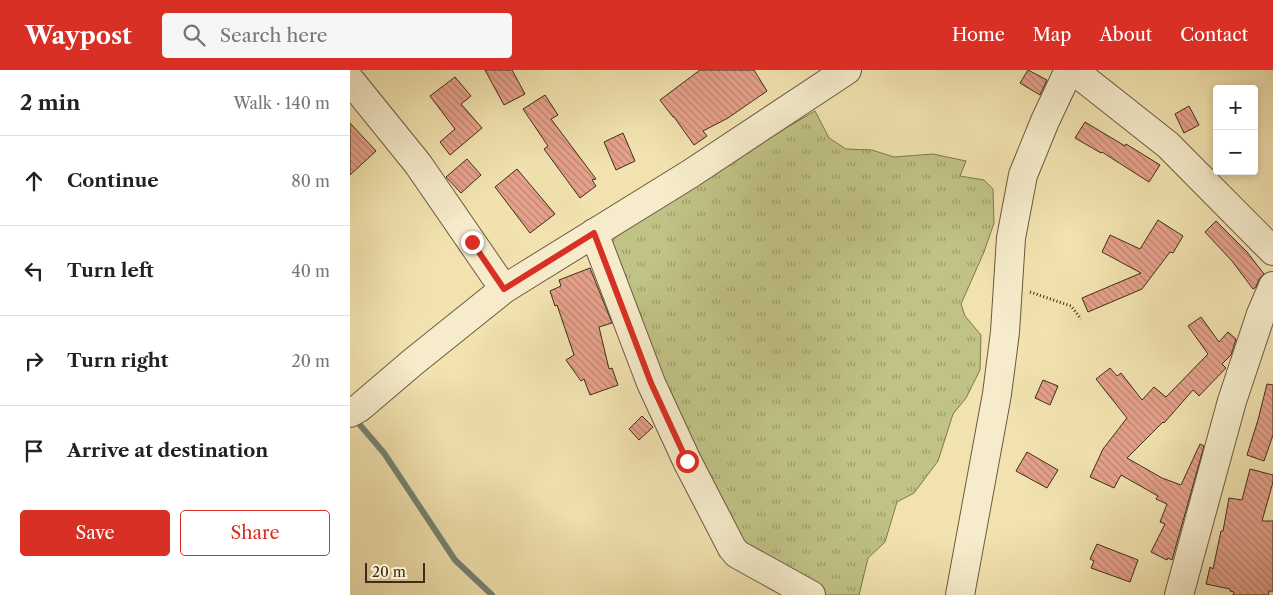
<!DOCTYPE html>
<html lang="en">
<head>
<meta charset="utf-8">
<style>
  :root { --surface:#fff; --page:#f6f6f6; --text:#222; --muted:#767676; --line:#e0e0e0; --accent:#d93025 }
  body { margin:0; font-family:"Libre Caslon Text",serif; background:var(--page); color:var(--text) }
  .controls { position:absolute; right:15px; top:15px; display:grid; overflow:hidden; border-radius:5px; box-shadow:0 2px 8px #0003 }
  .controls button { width:45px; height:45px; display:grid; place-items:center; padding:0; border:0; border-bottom:1px solid var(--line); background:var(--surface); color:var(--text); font:25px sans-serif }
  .scale { position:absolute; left:15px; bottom:12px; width:60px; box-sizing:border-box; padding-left:5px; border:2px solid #3e2d1b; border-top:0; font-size:14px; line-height:18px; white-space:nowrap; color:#3e2d1b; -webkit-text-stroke:4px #f6eccb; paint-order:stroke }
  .stop { position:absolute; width:15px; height:15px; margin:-11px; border:4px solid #d93025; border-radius:50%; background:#fff }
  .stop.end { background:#d93025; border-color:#fff; box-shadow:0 1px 5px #0008 }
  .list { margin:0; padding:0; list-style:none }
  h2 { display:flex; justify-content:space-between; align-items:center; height:65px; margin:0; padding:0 20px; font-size:21px }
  h2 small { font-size:16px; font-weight:400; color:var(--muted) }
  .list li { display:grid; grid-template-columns:32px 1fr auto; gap:15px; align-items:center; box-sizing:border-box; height:90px; padding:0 20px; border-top:1px solid var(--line) }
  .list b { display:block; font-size:19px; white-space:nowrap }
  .list em { font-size:16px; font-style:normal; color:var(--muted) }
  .actions { display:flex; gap:10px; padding:15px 20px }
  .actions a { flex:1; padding:11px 0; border:1px solid var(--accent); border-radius:5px; text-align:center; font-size:18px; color:var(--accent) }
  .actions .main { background:var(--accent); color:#fff }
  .icon { flex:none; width:28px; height:28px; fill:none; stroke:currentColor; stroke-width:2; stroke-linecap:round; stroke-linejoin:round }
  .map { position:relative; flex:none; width:923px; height:525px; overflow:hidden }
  header { display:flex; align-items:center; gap:30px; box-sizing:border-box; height:70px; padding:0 25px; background:var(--accent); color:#fff }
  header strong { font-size:24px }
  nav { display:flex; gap:28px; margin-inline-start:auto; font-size:18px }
  .search { width:350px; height:45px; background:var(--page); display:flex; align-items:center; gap:12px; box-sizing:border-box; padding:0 18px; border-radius:5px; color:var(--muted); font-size:19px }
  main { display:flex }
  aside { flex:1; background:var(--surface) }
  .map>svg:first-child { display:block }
  .grass { fill:url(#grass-tufts); stroke:#7f7850 }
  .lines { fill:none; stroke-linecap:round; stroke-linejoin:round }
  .stream { stroke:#768373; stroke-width:6 }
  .building { fill:url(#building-back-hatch); stroke:#3e2d1b }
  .minor-casing { stroke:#6b5a40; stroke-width:30 }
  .path { stroke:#3e2d1b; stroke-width:3; stroke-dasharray:1 2.5; stroke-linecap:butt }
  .minor { stroke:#f6eccb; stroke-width:28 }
  .route { stroke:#d93025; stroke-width:6 }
</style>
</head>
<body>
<header>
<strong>Waypost</strong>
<div class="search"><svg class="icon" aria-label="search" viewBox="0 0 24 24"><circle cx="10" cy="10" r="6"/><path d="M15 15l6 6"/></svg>Search here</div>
<nav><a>Home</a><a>Map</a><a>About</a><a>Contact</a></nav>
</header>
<main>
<aside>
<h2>2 min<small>Walk · 140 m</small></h2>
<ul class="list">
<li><svg class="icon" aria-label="ahead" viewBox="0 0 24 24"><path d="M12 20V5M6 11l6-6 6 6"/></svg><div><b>Continue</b></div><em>80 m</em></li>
<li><svg class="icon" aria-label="left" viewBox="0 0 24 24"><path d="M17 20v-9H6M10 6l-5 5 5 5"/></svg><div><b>Turn left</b></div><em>40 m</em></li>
<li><svg class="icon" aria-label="right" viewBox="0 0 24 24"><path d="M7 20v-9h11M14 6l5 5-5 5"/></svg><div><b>Turn right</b></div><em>20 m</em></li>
<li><svg class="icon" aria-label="arrive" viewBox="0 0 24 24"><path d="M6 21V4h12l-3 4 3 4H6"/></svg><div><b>Arrive at destination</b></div></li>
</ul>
<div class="actions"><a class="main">Save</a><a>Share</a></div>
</aside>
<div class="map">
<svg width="923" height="525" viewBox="0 0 923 525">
  <defs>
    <pattern id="grass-tufts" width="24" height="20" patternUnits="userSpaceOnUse" patternTransform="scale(1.25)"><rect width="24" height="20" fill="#c0c286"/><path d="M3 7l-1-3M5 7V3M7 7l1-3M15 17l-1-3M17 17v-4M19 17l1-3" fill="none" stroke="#9d9e6d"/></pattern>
    <pattern id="building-back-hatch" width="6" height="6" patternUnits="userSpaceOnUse" patternTransform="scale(1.25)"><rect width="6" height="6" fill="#e6a18b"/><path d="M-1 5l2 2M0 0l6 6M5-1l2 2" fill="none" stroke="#bc8471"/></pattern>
  </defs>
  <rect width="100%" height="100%" fill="#f1e2af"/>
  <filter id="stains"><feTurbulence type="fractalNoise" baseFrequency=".004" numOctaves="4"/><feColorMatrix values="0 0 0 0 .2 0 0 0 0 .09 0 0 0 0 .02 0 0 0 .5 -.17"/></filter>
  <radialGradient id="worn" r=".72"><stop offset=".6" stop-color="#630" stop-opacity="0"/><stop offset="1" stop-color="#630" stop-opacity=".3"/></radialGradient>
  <path class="grass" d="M465,41L479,68L496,79L522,80L544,87L583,84L616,91L610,106L634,110L643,119L644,153L634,182L611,234L615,246L631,265L630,300L616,328L603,344L588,391L564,423L547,432L535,472L518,488L509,525H469L392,482L360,425L257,167L381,90Z"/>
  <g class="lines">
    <path class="stream" d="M4,348L34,383L105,490L142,525"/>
  </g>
  <g class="building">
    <path d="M135,0H162L175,24L154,35Z"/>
    <path d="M350,0H404L417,21L378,48L353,61L357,66L344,75L324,47H323L310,30Z"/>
    <path d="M678,0L697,10L690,25L670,13Z"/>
    <path d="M105,7L121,26L111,34L132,58L100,85L90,72L105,59L80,26Z"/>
    <path d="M195,25L208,45L201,49L246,109L242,110L246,116L230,128L194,79L198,76L173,39Z"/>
    <path d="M839,36L849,55L834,63L825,44Z"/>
    <path d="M735,52L775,76L776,74L810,95L799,112L752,82L751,83L725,68Z"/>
    <path d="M0,53L26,81L0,105Z"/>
    <path d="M273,63L285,91L266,100L254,72Z"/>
    <path d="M117,89L131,105L111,123L96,107Z"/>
    <path d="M167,99L205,144L180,163L145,117Z"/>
    <path d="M808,150L833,166L823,183L820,182L792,219L738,242L732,228L791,203L752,182L760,165L790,179Z"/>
    <path d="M866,151L897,182L914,204L909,209L906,217L903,219L882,191L855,162Z"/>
    <path d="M240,198L262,253L249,257L259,299L262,298L268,315L240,325L234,309L231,311L216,290L224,285L207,235L205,236L200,221L211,216L209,210Z"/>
    <path d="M851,247L869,272L878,262L886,269L881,285L872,294L876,298L849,326L843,320L814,353L813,352L777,388L812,408L831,415L850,374L854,376L822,490L818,488L817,490L801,482L815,454L810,452L817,434L806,429L808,426L771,405L764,418L740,407L753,379L777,348L746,309L760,298L767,306L771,303L792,330L804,317L816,327L858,284L838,256Z"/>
    <path d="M693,310L708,316L700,335L685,328Z"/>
    <path d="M917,314L923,315V365L914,391L897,385L908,350Z"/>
    <path d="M292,346L303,357L289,370L279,359Z"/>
    <path d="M677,382L708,400L697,418L666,401Z"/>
    <path d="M900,399L923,405V412L912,451H923V521H919L918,525H883L884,522L880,521V519L856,514L860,497L863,499L871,461H873L879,428L892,430Z"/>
    <path d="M747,474L788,490L780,512L741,498L744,491L740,489Z"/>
  </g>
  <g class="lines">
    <g class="minor-casing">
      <g id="minor">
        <path d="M723,0L818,75L923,181"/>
        <path d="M0,10L68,94L154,219"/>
        <path d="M244,163L301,313L337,391L382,478L387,484L461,525"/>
        <path d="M0,343L9,338L63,292L154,219L340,104L497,0"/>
        <path d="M610,525L647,324L655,262L661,168L673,105L695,51L719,0"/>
        <path d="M829,525L882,331L911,244L923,216"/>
      </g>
    </g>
    <path class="path" d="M680,222L721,236L731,249"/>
    <use href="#minor" class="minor"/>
  </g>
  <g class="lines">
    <path class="route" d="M122,172L154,219L244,163L301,313L337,391"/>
  </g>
  <rect width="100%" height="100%" filter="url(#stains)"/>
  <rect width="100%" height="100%" fill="url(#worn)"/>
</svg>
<div class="controls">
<button>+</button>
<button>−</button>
</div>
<div class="scale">20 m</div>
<div class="stop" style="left:337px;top:391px"></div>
<div class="stop end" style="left:122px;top:172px"></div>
</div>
</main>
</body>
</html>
